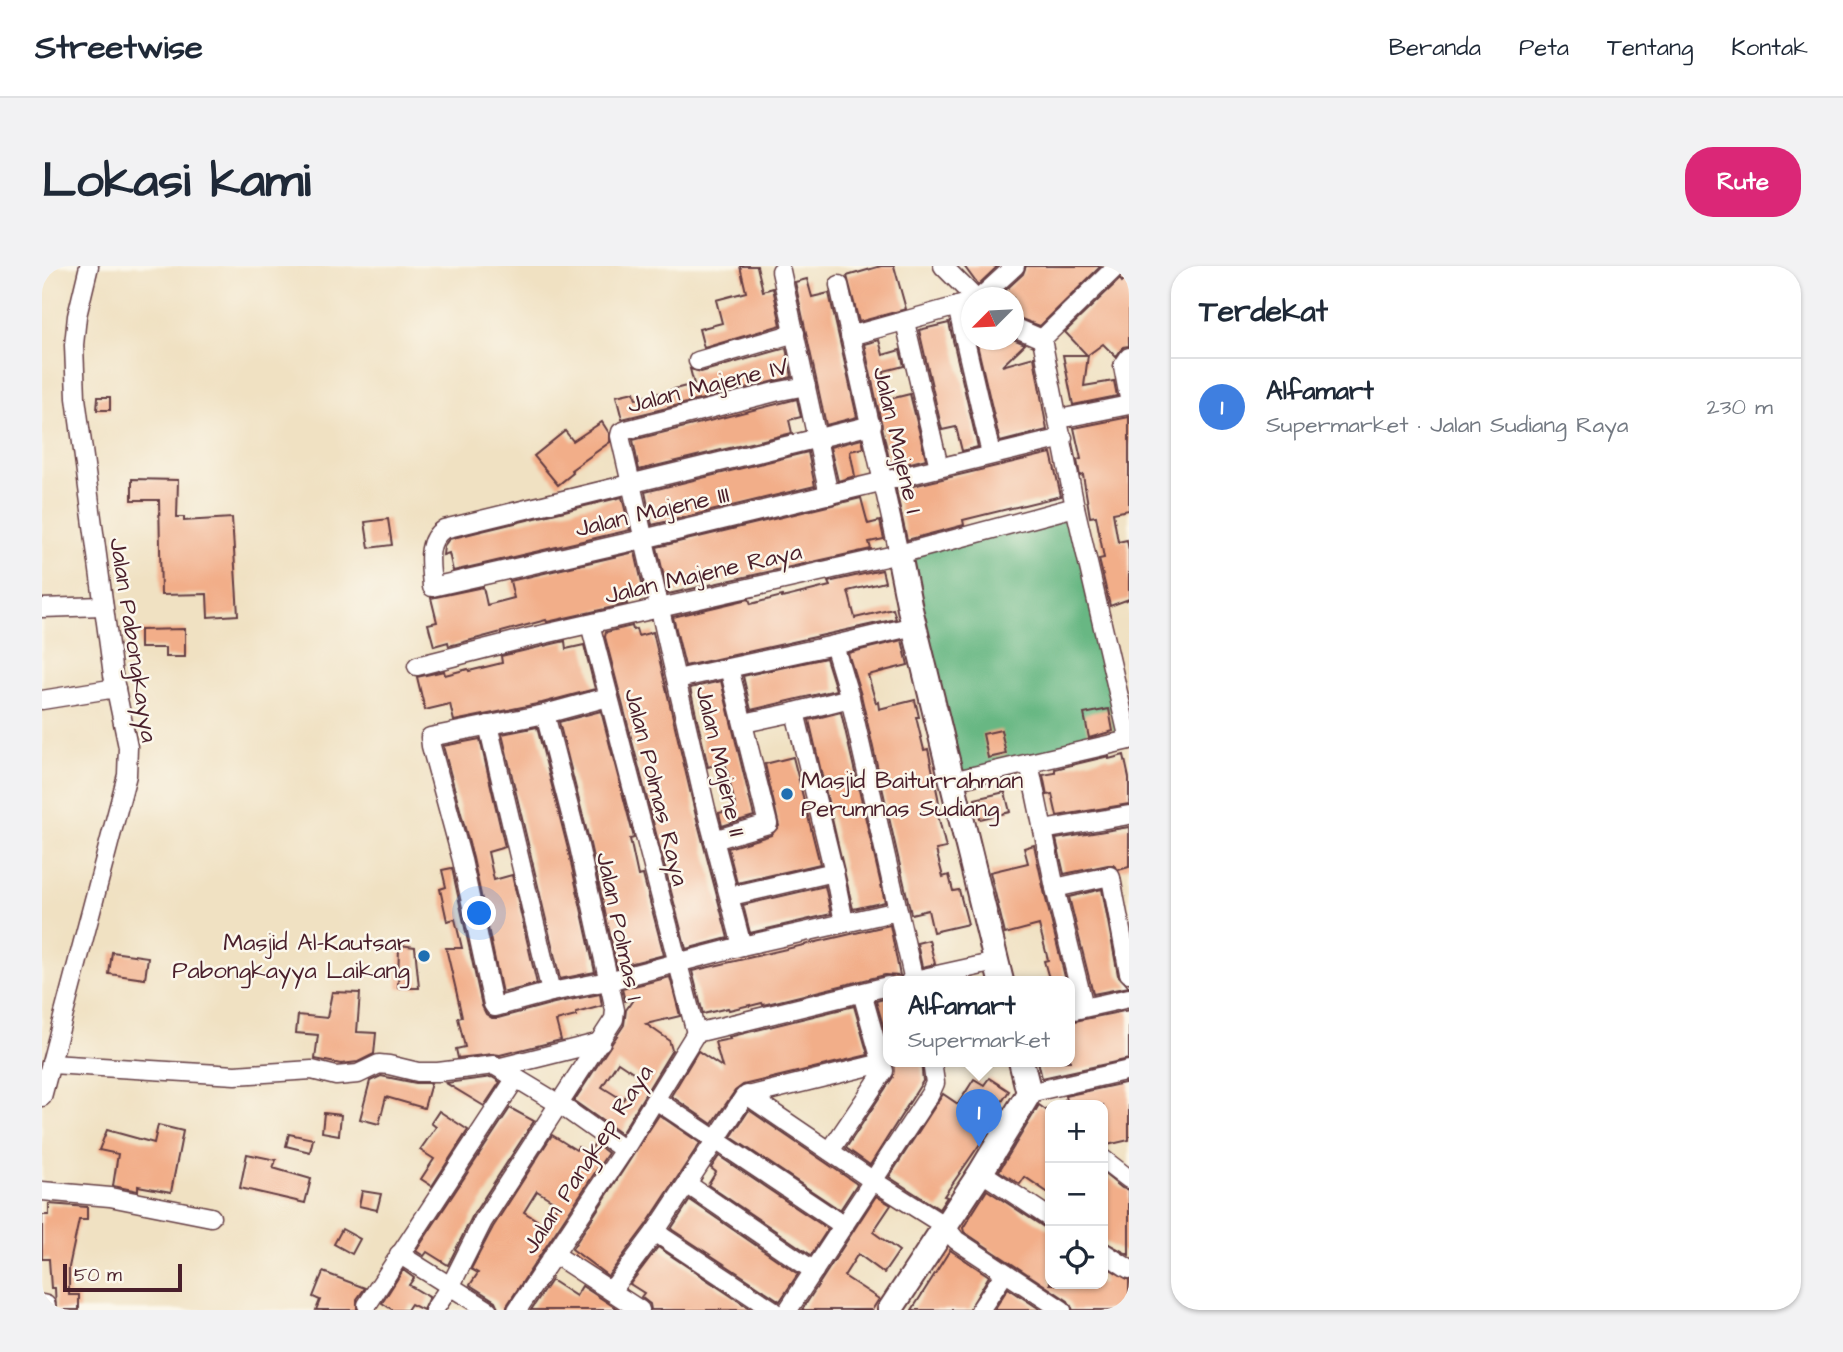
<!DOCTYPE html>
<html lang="id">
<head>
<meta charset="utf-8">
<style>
  :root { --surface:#fff; --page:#f2f2f3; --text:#1f2937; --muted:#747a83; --line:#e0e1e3; --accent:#db2777 }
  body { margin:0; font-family:"Architects Daughter",sans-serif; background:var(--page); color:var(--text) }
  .controls { position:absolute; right:21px; bottom:21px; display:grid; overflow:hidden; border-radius:14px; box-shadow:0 2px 5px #0004 }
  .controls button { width:63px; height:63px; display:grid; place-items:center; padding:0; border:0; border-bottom:2px solid var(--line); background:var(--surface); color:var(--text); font:35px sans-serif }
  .compass { position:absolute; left:919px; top:21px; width:63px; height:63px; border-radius:50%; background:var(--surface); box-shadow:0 2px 5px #0004; rotate:246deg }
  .scale { position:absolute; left:21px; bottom:18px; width:119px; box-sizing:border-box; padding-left:7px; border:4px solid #4a1f2b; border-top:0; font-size:19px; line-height:24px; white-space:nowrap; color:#4a1f2b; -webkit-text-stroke:5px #fbf7ec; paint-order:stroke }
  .you { position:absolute; left:438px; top:648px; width:24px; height:24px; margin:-18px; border:5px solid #fff; border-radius:50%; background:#1a73e8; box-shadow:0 0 0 10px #1a73e833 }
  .badge { display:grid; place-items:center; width:46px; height:46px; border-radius:50%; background:var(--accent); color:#fff; font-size:23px; font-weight:700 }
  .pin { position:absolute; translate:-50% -58px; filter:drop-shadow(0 2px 4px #0008) }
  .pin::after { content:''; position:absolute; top:37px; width:24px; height:21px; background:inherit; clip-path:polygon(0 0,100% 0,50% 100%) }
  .popup { position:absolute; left:841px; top:710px; width:192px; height:91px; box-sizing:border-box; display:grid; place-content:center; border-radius:14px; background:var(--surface); filter:drop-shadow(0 2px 5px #0005); font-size:23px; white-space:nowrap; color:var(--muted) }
  .popup b { font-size:26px; color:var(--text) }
  .popup::after { content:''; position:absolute; left:50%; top:100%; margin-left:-14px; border:14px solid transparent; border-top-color:var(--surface) }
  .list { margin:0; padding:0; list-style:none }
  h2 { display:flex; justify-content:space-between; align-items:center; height:91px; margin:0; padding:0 28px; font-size:30px }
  h2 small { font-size:23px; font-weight:400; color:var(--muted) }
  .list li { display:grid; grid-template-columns:46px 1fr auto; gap:21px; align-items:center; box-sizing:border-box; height:98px; padding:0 28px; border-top:2px solid var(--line) }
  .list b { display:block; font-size:26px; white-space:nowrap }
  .list p { margin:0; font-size:23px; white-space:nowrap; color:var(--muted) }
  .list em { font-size:23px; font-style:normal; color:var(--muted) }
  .icon { flex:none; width:38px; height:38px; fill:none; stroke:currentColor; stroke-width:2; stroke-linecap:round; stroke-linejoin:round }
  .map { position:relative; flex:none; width:1087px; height:1044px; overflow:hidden; border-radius:28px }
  header { display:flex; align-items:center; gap:42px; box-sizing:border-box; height:98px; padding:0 35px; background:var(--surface); border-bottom:2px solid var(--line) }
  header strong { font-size:33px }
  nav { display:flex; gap:38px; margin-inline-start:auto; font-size:24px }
  .intro { display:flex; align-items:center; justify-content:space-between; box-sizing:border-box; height:168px; padding:0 42px }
  h1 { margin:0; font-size:49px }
  .button { padding:18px 32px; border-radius:28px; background:var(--accent); color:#fff; font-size:24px; font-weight:700 }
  main { display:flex; gap:42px; padding:0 42px }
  aside { flex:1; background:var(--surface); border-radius:28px; box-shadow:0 2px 5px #0004 }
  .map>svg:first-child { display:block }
  .forest { fill:#67b783; stroke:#586b57; stroke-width:2 }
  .building { fill:#f2ae89; fill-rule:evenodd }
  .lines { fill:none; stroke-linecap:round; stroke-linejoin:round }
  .street-casing { stroke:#633c42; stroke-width:21 }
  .secondary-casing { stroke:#633c42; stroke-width:28 }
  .street { stroke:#fff; stroke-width:18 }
  .secondary { stroke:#fff; stroke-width:24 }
  .poi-dot { fill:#1f6fb2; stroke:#fbf7ec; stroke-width:2.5 }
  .labels { text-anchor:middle; stroke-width:5; stroke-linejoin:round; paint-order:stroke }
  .street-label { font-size:24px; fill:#4a1f2b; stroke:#fbf7ec }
  .poi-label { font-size:24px; fill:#4a1f2b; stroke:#fbf7ec; text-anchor:start }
</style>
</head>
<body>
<header>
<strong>Streetwise</strong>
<nav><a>Beranda</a><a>Peta</a><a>Tentang</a><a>Kontak</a></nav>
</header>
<div class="intro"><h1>Lokasi kami</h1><a class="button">Rute</a></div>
<main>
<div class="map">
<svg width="1087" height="1044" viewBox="0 0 1087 1044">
  <rect width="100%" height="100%" fill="#fbf7ec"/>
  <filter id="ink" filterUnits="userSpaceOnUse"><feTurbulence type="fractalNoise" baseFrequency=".0143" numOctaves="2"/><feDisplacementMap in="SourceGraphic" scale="14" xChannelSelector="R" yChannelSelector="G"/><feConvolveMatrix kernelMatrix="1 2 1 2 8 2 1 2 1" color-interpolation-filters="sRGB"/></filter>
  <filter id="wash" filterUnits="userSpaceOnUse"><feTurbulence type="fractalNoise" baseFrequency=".00686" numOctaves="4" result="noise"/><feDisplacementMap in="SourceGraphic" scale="28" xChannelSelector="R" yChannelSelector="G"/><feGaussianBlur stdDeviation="1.57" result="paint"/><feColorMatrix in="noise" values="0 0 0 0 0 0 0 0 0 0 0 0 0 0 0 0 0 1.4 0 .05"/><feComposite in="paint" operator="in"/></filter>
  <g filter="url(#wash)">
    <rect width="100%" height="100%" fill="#f0e1c2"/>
    <path class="forest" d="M1033,241L1087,474L910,515L857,288Z"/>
    <g id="blocks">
      <g class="building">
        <path d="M698,0H715L721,25L731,22L739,59L662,82L657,63L680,57L674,34L704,26Z"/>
        <path d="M839,0H852L864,43L817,56L805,10Z"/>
        <path d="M922,0H956L936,19Z"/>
        <path d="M984,0H1059L998,60L971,50V32H955L981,8Z"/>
        <path d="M1087,9V80L1081,81L1074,91L1061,78L1046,89L1042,120L1072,115L1075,130L1031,139L1021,89H1045L1023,66L1078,13L1080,16Z"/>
        <path d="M765,13L770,31L787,27L815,151L784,159L753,16Z"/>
        <path d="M907,57L936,181L920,185L914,161L900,164L877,64Z"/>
        <path d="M837,74L841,89L858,84L862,100L842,105V107L848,133L868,128L884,193L849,202L822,78Z"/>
        <path d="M934,74L971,73L983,78L960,100L992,91L1005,164L958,176Z"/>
        <path d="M744,82L750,111L580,153L574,130L592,126L594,133L652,118L648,103L659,106Z"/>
        <path d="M56,131H68V144H55Z"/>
        <path d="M755,133L759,151L747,154L750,167L597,204L591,174Z"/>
        <path d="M1087,151V244L1071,247L1076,276L1085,274L1087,284V333L1068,340L1057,293L1062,292L1054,250L1048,251L1041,209L1038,210L1035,194L1039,193L1032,162Z"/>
        <path d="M560,156L567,167L568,176L529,204L531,207L516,219L492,190L523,165L531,175Z"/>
        <path d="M820,173L822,182L808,185L813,210L796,215L788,181Z"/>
        <path d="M766,186L773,220L610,259L603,226Z"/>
        <path d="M1009,187L1019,230L921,254L922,259L865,274L854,224Z"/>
        <path d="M90,213L136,214L135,251H142V255L190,252L196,349L166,351L165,328L119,329L117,234H90Z"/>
        <path d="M580,231L588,264L411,305L407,287L401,289L402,280L407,273Z"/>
        <path d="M819,232L826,258L838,255L842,273L827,276L829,283L626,328L615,281Z"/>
        <path d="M346,253L350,279L327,282L323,256Z"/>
        <path d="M593,286L603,330L584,334L585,338L505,356L504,354L407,380L406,376L392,380L386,358L395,356L389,332L441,321L445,339L472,332L468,315Z"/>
        <path d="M840,304L843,316L806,325L813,352L851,343L854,353L643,400L631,351L707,333L709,338L740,330V332L788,320L786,316Z"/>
        <path d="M590,360L591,364L594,363L596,370L611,366L653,546L686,672L644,683L563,371L564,366Z"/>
        <path d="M143,363V391H123V382H98V364Z"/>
        <path d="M860,374L866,399L826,409L834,437L836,436L837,443L873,434L877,451H874L882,484L886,483L896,531L898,544L895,545L904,582L894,584L901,611L907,609L911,625L917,624L926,658L891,666L886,644L869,648L819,429L806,387Z"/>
        <path d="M523,375L524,383L542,379L553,423L500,437L412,455L408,438L383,444L375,411L402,405L403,409L426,403L427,405L460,397L459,390Z"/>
        <path d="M784,392L794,424L709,444L701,410Z"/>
        <path d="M679,415L712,550L680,560L677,547L694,543L683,496L666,501L648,422Z"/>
        <path d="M1067,443L1071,465L1047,472L1042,448Z"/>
        <path d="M559,445L592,572L588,573L596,610L601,609L622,689L575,701L548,578L517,456Z"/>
        <path d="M799,446L843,636L811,643L767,454Z"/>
        <path d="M495,461L526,583L553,706L518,713L460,468Z"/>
        <path d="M959,464L964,488L946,492L941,468Z"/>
        <path d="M438,473L463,581L446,586L452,614L470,609L495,718L460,727L431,592L401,480Z"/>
        <path d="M1082,489L1087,512V538L1015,550L1010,528L1005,529L1001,509L1013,507V503L1067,490V493Z"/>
        <path d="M751,491L778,598L695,617L686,582L729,569L737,560L723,498Z"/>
        <path d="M963,526L968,546L938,553L933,533Z"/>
        <path d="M1087,561V601L1077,604L1071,599H1066L1022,608L1014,573Z"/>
        <path d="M992,579L1002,625L1024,715H1009L1006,709L1002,695L1006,694L997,659L963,668L948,606L986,597L982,582Z"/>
        <path d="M410,602L440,740L444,748L450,752H456L512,737L558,728L560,740L534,747V750L514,755L519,774L458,789L451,788L416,792L414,783L423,781L416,752L420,751L414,724L404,682H420L413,653L405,655L398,623L404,621L400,604Z"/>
        <path d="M783,620L789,648L708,667L701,639Z"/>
        <path d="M1060,623L1076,709L1087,721L1051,728L1027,631Z"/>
        <path d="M848,659L858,710L843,709L721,739L720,737L708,740V739L687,744L686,742L661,748L650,705Z"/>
        <path d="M887,674L893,698L880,701L875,677Z"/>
        <path d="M357,679L373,681L377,722H356Z"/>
        <path d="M70,686L106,691L103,713L67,708Z"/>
        <path d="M628,711L638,750L604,758L627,774L630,784L579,868L532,835L582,759L584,744L592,732L583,735L580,723ZM576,796L597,810L581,834L560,821Z"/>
        <path d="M290,726L318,727L315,766L334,767L332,788L316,796L299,798L273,793L276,769L254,767L256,749L285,752Z"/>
        <path d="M846,732V777L834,735Z"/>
        <path d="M812,740L826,789L701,819L693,825L670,858L629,830L656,785L680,801L673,776L688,773L687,771Z"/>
        <path d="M1087,744V793L1000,812L996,795H1028V756Z"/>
        <path d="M852,795H879L881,815L828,899L804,882L851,811Z"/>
        <path d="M339,810L374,817H389L382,842L344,831L337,858L318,853L328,815Z"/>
        <path d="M450,811L458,816L442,840L404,817Z"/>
        <path d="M947,812L967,825L938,869L942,872L902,930L905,931L897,943L847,911L901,828L916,838L932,813L942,819Z"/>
        <path d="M1087,816V874L1061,880V839H1025L1023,830Z"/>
        <path d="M997,839L1008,847V928L983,911L978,918L957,905Z"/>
        <path d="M468,842L492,855L431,949L406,999L385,986L382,990L374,985Z"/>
        <path d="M707,844L815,918L798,944L689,871Z"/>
        <path d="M397,845L426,864L390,920L379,913L392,893L378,884L394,861L389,857Z"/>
        <path d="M282,847L299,849L297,869L280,866Z"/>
        <path d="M617,849L658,877L604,959L566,1010L530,983Z"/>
        <path d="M116,859L141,865L129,926L96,920V925L71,920L76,888L57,884L65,864L112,877Z"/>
        <path d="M247,868L271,873L268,886L244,880Z"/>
        <path d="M510,869L534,884L536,881L547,887L553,877L566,887L466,1038L464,1044H457L453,1035L428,1019L436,1007L429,1003L451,961ZM495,925L516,938L503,959L482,946Z"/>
        <path d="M205,888L234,894L231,902L269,913L263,937L198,922Z"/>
        <path d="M677,890L786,963L769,989L666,919L674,906L669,902Z"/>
        <path d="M1061,907L1080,922L1087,924V989L1061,975Z"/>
        <path d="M945,924L1002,961L1008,963V1018H1061V999L1087,1014V1044H1031L1026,1035L922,966L921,962Z"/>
        <path d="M320,925L339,928L335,944L317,940Z"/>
        <path d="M834,930L849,939L831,966L857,985L842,1007L816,988L802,1010L837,1033L830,1044H760Z"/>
        <path d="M648,934L756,1008L738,1035L629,963Z"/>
        <path d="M7,938L45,941V954H37L27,1001V1029H37V1044H14L13,1022H9L7,993H0V949H7Z"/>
        <path d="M300,963L318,973L310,988L292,978Z"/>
        <path d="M616,981L710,1044H609L608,1038L599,1031L602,1027L588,1018Z"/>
        <path d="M908,984L947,1010L927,1044H870Z"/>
        <path d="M361,1004L372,1012L367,1019L387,1031L381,1044L369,1038L365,1044H351L340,1037Z"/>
        <path d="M281,1006L323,1022L315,1033V1044H274L278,1034L271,1031Z"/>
        <path d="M509,1014L534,1030L540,1020L577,1044H489Z"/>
        <path d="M966,1022L999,1044H952Z"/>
      </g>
    </g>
  </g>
  <g filter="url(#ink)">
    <use href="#blocks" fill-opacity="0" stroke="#633c42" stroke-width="2"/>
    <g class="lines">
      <g class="street-casing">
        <g id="street">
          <path d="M901,0L933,32"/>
          <path d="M739,5L787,229"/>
          <path d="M797,19L857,288"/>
          <path d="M938,32L973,0"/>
          <path d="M915,40L949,188"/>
          <path d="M863,56L897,201"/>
          <path d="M972,61L1000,73"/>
          <path d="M808,70L930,36"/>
          <path d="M1000,73L1033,241L1087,474"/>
          <path d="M1000,73L1075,0"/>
          <path d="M1087,91L1081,100L1087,132"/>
          <path d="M656,95L753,67"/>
          <path d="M764,120L733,126L584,164L579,166L578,170L664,543L700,680L856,645"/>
          <path d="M1017,153L1087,139"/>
          <path d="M830,159L402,263C382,276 389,300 390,321L601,273L1021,172"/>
          <path d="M0,342L61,340"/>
          <path d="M548,358L654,767"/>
          <path d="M872,360L792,379L808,432L872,715"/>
          <path d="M375,400L489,371L857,288L1033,241"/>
          <path d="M635,413L792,379"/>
          <path d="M0,434L74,422"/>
          <path d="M753,446L808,432"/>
          <path d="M702,457L753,446L792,606"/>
          <path d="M446,459L509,726L566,715L700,680"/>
          <path d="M987,497L1013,622L1042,741"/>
          <path d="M910,515L1087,474"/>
          <path d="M1001,564L1087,549"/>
          <path d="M672,574L726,558L687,402"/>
          <path d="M1013,622L1068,610L1069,612L1087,707"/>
          <path d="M689,630L792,606L802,656"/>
          <path d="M868,715L954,696"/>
          <path d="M509,726L453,741L451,738L420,594L389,480L388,471L503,448L566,431"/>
          <path d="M1028,745L1087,732"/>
          <path d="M654,767L846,720"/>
          <path d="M9,798L193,809L270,804L294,810L316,808L337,798L347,799L376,806H396L452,799L517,838L582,884"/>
          <path d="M459,801L559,776"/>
          <path d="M987,827L1087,804"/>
          <path d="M705,829L830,914L903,960L914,974L1020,1044"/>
          <path d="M0,831L85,509L86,481L71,409L34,132L32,79L35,50L47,0"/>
          <path d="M614,834L802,960"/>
          <path d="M788,885L842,805L820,727"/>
          <path d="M1061,893L1087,913"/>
          <path d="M939,906L1008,952"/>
          <path d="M645,918L772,1005"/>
          <path d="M0,925L68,931L169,951"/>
          <path d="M613,966L731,1044"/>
          <path d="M1061,986L1087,1003"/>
          <path d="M357,988L446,1044"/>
          <path d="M512,988L598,1044"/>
          <path d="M569,1025L613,966L702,831L840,797"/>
          <path d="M0,1038L4,1039"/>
          <path d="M325,1039L474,812"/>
          <path d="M392,1044L409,1019L441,955L572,753L573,744L537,580L503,448"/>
          <path d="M475,1044L582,884L654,767"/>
          <path d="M746,1044L888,828L893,817L890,795"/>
          <path d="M938,1044L963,1007"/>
        </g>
      </g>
      <g class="secondary-casing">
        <g id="secondary">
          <path d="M857,288L868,343L959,715"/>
          <path d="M848,1044L939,906L987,827L979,795"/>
        </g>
      </g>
      <use href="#street" class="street"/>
      <use href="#secondary" class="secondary"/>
    </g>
  </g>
  <g class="poi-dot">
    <circle cx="745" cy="528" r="7"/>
    <circle cx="382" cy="690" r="7"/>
  </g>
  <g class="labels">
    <g class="street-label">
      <text transform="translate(666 119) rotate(-14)" y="8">Jalan Majene IV</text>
      <text transform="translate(856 174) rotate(77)" y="8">Jalan Majene I</text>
      <text transform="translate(610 245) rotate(-13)" y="8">Jalan Majene III</text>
      <text transform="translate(661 307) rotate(-13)" y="8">Jalan Majene Raya</text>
      <text transform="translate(92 374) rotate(81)" y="8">Jalan Pabongkayya</text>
      <text transform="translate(679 495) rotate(77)" y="8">Jalan Majene II</text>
      <text transform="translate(615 521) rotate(76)" y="8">Jalan Polmas Raya</text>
      <text transform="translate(578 660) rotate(78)" y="8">Jalan Polmas 1</text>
      <text transform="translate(545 893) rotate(-57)" y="8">Jalan Pangkep Raya</text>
    </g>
    <g class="poi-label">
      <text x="759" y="522">Masjid Baiturrahman<tspan x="759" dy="28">Perumnas Sudiang</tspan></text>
      <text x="368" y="684" text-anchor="end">Masjid Al-Kautsar<tspan x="368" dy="28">Pabongkayya Laikang</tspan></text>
    </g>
  </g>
</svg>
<div class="controls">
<button>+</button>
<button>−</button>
<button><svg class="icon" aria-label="locate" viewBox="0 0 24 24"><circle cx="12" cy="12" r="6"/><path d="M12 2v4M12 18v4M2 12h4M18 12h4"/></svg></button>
</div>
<svg class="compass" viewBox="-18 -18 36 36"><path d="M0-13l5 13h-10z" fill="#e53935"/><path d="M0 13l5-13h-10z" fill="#747a83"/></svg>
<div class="scale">50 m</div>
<div class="you"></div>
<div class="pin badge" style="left:937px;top:881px;background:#3f7fe0">1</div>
<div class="popup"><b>Alfamart</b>Supermarket</div>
</div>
<aside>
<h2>Terdekat<small></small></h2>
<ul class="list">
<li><span class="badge" style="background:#3f7fe0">1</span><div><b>Alfamart</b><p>Supermarket · Jalan Sudiang Raya</p></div><em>230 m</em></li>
</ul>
</aside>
</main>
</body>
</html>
